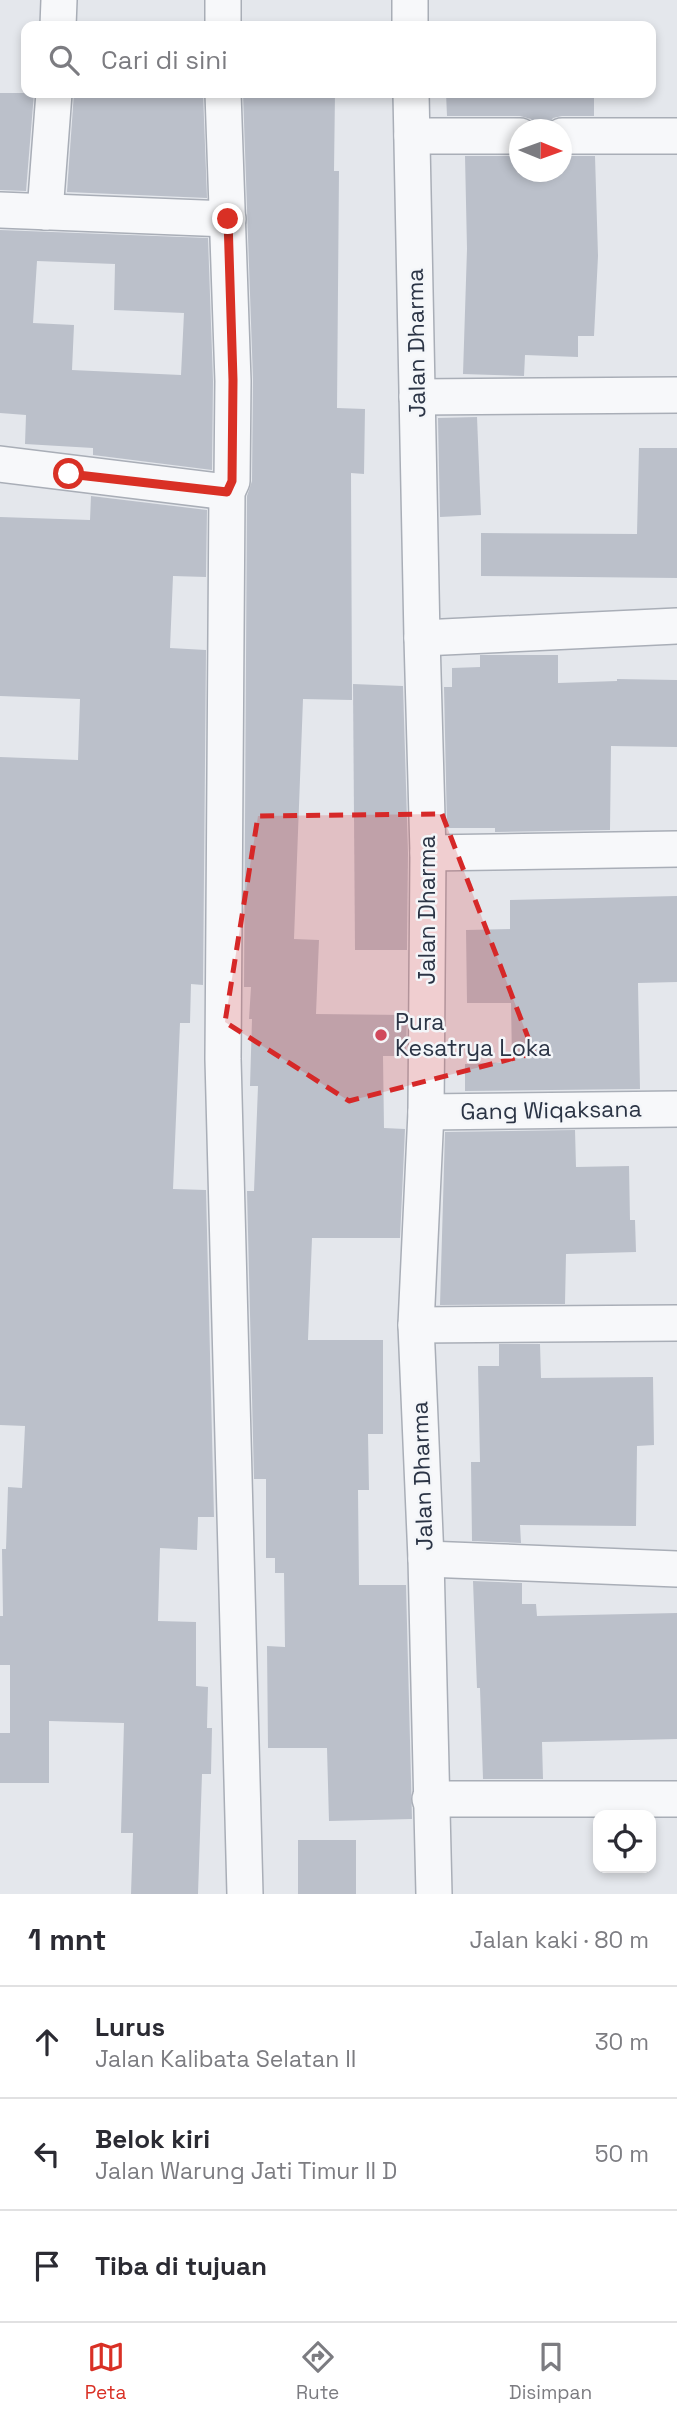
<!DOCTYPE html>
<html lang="id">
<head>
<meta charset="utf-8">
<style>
  :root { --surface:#fff; --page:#f7f7f7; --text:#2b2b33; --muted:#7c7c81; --line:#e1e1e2; --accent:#d93025 }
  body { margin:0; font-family:"Space Grotesk",sans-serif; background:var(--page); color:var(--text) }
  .controls { position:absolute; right:21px; bottom:21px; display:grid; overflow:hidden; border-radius:14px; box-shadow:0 4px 10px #0003 }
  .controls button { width:63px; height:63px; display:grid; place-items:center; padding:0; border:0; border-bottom:2px solid var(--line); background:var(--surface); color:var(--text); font:35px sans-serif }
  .compass { position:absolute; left:509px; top:119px; width:63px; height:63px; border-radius:50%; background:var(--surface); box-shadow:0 4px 10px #0003; rotate:91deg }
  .stop { position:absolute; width:21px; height:21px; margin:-16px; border:5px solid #d93025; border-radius:50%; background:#fff }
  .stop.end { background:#d93025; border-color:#fff; box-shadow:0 2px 7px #0008 }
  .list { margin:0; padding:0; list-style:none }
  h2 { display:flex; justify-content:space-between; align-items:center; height:91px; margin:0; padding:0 28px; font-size:30px }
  h2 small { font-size:23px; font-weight:400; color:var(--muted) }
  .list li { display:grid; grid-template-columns:46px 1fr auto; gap:21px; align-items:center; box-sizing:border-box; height:112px; padding:0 28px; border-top:2px solid var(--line) }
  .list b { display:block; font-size:26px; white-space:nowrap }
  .list p { margin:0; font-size:23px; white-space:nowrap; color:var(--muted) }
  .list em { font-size:23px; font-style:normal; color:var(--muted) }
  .icon { flex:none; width:38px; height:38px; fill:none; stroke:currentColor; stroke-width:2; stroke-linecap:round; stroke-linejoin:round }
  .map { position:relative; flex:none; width:677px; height:1894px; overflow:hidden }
  .search { position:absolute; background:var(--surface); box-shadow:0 4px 10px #0003; left:21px; right:21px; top:21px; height:77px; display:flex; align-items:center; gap:18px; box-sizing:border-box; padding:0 24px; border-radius:14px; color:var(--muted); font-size:26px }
  .sheet { height:427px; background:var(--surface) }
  nav { display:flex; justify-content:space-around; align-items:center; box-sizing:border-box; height:98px; border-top:2px solid var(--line); background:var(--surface); font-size:19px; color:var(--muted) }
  nav a { display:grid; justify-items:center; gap:4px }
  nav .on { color:var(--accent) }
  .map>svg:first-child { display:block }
  .building { fill:#bbc0ca; fill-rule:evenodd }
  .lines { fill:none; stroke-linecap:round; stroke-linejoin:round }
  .minor-casing { stroke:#a9aeb7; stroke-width:38 }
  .minor { stroke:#f7f8fa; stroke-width:35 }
  .route { stroke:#d93025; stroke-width:9 }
  .marked { fill:#d62828; fill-opacity:0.2; stroke:#d62828; stroke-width:5; stroke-dasharray:14 9; stroke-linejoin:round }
  .poi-dot { fill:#d1495b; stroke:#f4f6f9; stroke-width:2.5 }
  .labels { text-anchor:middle; stroke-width:5; stroke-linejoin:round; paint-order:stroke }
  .street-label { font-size:23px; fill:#2b3445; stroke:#f4f6f9 }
  .poi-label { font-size:23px; fill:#2b3445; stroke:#f4f6f9; text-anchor:start }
</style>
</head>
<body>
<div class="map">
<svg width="677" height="1894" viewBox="0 0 677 1894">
  <rect width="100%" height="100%" fill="#e4e7ec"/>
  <g class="building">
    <path d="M0,93H34L26,191L0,190Z"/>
    <path d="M74,93H203L207,198L67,192Z"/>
    <path d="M243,93H335L334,171H339L337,408L365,409L364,474L351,473L352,700L303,699L294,939L319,940L316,1014L407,1015L406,1056H383L384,1128L405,1129L400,1238H312L308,1340H383V1434H368L369,1490H358L359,1585H406L412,1819L329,1821L327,1748H268L267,1646L285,1647L284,1573H275V1558H266V1479H254L247,1191H254L258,1086H250L252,1019H249L251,987H244L247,496L252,481L253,380Z"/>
    <path d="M446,93H594V116H562L553,118L544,130H538L531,119L520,116H447Z"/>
    <path d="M465,156H520V172H562V156H595L598,256L594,336H578V357L525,355L524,376L463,374L467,249Z"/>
    <path d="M0,230L208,238L213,381L212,470L93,455V448L25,444L26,415L0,413ZM37,261L115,264L114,310L184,313L181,375L72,370L74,325L33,323Z"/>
    <path d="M477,417L481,515L440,517L438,418Z"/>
    <path d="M639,448H677V578L481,576V533L637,534Z"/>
    <path d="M91,496L207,510L206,577L173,576L170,648L206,650L203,985L191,984L190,1023H180L173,1189L206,1190L214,1517H198L197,1550L160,1548L158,1621L196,1622V1686L208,1687L207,1728H212L211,1774H202L198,1894H131L133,1833H121L124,1723L49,1721V1783H0V1733H10V1665H0V1616H3L2,1549H6L8,1487L22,1488L25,1426L0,1425V757L78,760L80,699L0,696V517L90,520Z"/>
    <path d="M480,655H558V683L617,681V679L677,680V747L611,746L610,830L495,832V828H447L444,687H452V668L480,667Z"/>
    <path d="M353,684L403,686L408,853L407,950H355Z"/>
    <path d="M677,896V982L638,983L640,1089L465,1091V1064L512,1062L511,1003H467L466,930L510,929V900Z"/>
    <path d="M575,1130L576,1167L629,1166L630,1220H635L636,1252L566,1254L565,1304L440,1305L445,1132Z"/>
    <path d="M499,1344H540L541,1378L653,1377L654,1445L637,1446L636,1526L520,1525L521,1543L472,1541L471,1462H480L478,1366H499Z"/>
    <path d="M473,1581L522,1583V1604H536L537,1616L677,1613V1739L542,1742L543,1779H483L480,1688H477Z"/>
    <rect x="298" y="1840" width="58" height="54"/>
  </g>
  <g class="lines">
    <g class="minor-casing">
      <g id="minor">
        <path d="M410,0V26"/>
        <path d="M58,26L59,0"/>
        <path d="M223,26V0"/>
        <path d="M223,93L233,381L232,481L227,492L223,1059L245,1894"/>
        <path d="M411,93L422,638L428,853L426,1112L416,1325L426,1559L434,1894"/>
        <path d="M412,136H520"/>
        <path d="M562,136H677"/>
        <path d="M0,210L228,219"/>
        <path d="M45,212L54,93"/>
        <path d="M417,397L677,395"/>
        <path d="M0,464L227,492"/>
        <path d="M422,638L677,626"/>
        <path d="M428,853L677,849"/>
        <path d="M426,1112L677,1109"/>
        <path d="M416,1325L677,1323"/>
        <path d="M426,1559L677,1569"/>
        <path d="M430,1799H677"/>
      </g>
    </g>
    <use href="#minor" class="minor"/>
  </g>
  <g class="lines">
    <path class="route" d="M69,474L227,492L232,481L233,380L228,219"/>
  </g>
  <path class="marked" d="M442,814L534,1053L349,1101L225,1022L258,816Z"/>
  <circle class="poi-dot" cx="381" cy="1035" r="7"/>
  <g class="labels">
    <g class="street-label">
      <text transform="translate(416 343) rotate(-91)" y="8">Jalan Dharma</text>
      <text transform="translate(427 910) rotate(-90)" y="8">Jalan Dharma</text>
      <text transform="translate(551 1110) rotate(-1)" y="8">Gang Wiqaksana</text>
      <text transform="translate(422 1476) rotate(-92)" y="8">Jalan Dharma</text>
    </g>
    <g class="poi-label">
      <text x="395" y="1030">Pura<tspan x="395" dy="26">Kesatrya Loka</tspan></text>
    </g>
  </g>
</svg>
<div class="controls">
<button><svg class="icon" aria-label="locate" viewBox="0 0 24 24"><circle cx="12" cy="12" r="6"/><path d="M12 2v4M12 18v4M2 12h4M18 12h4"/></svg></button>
</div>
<svg class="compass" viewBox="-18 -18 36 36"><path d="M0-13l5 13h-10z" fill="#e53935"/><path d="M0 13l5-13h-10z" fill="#7c7c81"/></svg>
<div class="stop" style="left:69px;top:474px"></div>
<div class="stop end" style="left:228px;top:219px"></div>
<div class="search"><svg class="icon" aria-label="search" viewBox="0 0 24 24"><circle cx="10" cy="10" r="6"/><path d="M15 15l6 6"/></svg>Cari di sini</div>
</div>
<section class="sheet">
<h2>1 mnt<small>Jalan kaki · 80 m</small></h2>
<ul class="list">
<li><svg class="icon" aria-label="ahead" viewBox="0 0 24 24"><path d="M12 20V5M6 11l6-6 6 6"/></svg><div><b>Lurus</b><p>Jalan Kalibata Selatan II</p></div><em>30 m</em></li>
<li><svg class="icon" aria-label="left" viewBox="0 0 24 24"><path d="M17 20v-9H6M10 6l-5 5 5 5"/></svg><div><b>Belok kiri</b><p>Jalan Warung Jati Timur II D</p></div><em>50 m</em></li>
<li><svg class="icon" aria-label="arrive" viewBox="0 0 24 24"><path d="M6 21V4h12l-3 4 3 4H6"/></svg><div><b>Tiba di tujuan</b></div></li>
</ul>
</section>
<nav>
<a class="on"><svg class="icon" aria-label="map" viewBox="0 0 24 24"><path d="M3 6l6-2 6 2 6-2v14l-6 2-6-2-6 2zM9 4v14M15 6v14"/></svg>Peta</a>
<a><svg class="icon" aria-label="directions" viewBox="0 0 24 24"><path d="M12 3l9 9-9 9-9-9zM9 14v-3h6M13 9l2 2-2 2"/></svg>Rute</a>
<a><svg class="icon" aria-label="saved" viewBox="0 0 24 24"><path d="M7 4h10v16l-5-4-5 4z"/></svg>Disimpan</a>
</nav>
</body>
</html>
